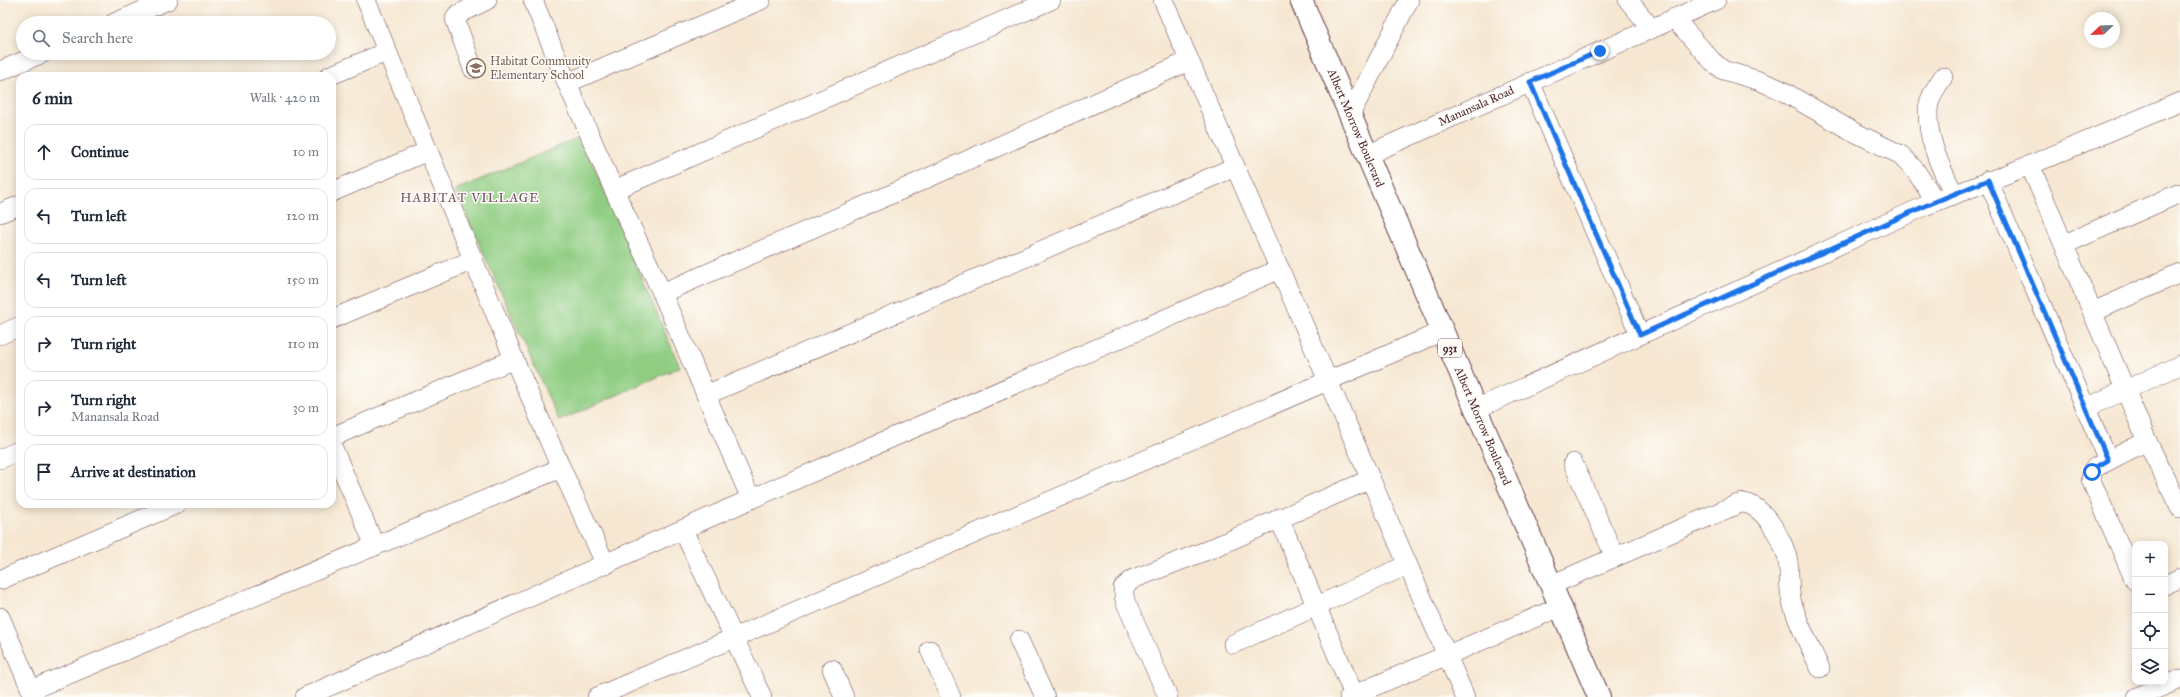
<!DOCTYPE html>
<html lang="en">
<head>
<meta charset="utf-8">
<style>
  :root { --surface:#fff; --page:#f2f2f3; --text:#1f2937; --muted:#747a83; --line:#e0e1e3 }
  body { margin:0; font-family:"IM FELL Great Primer",serif; background:var(--page); color:var(--text) }
  .controls { position:absolute; right:12px; bottom:12px; display:grid; overflow:hidden; border-radius:8px; box-shadow:0 2px 10px #0003 }
  .controls button { width:36px; height:36px; display:grid; place-items:center; padding:0; border:0; border-bottom:1px solid var(--line); background:var(--surface); color:var(--text); font:20px sans-serif }
  .compass { position:absolute; left:2084px; top:12px; width:36px; height:36px; border-radius:50%; background:var(--surface); box-shadow:0 2px 10px #0003; rotate:247deg }
  .stop { position:absolute; width:12px; height:12px; margin:-9px; border:3px solid #1a73e8; border-radius:50%; background:#fff }
  .stop.end { background:#1a73e8; border-color:#fff; box-shadow:0 1px 4px #0008 }
  .list { margin:0; padding:0; list-style:none }
  h2 { display:flex; justify-content:space-between; align-items:center; height:52px; margin:0; padding:0 16px; font-size:17px }
  h2 small { font-size:13px; font-weight:400; color:var(--muted) }
  .list li { display:grid; grid-template-columns:26px 1fr auto; gap:12px; align-items:center; box-sizing:border-box; height:56px; margin:0 8px 8px; padding:0 8px; border:1px solid var(--line); border-radius:12px }
  .list b { display:block; font-size:15px; white-space:nowrap }
  .list p { margin:0; font-size:13px; white-space:nowrap; color:var(--muted) }
  .list em { font-size:13px; font-style:normal; color:var(--muted) }
  .icon { flex:none; width:22px; height:22px; fill:none; stroke:currentColor; stroke-width:2; stroke-linecap:round; stroke-linejoin:round }
  .map { position:relative; flex:none; width:2180px; height:697px; overflow:hidden }
  .search { position:absolute; background:var(--surface); box-shadow:0 2px 10px #0003; left:16px; top:16px; width:320px; height:44px; display:flex; align-items:center; gap:10px; box-sizing:border-box; padding:0 14px; border-radius:22px; color:var(--muted); font-size:15px }
  .panel { position:absolute; background:var(--surface); box-shadow:0 2px 10px #0003; left:16px; top:72px; width:320px; height:436px; border-radius:12px }
  .map>svg:first-child { display:block }
  .green { fill:#90cd83; stroke:#6d7657 }
  .lines { fill:none; stroke-linecap:round; stroke-linejoin:round }
  .minor-casing { stroke:#643d44; stroke-width:20 }
  .highway-casing { stroke:#643d44; stroke-width:24 }
  .minor { stroke:#fff; stroke-width:19 }
  .highway { stroke:#fff; stroke-width:22 }
  .route { stroke:#1a73e8; stroke-width:5 }
  .labels { text-anchor:middle; stroke-width:3; stroke-linejoin:round; paint-order:stroke }
  .shield { fill:#fdfcf7; stroke:#806168; stroke-width:1 }
  .shield-label { font-size:11px; font-weight:bold; fill:#4a1f2b }
  .education-label { font-size:12px; fill:#785e54; stroke:#fdfcf7; text-anchor:start }
  .street-label { font-size:12px; fill:#4a1f2b; stroke:#fdfcf7 }
  .neighbourhood-label { font-size:13px; letter-spacing:1px; fill:#734f66; stroke:#fdfcf7 }
</style>
</head>
<body>
<div class="map">
<svg width="2180" height="697" viewBox="0 0 2180 697">
  <rect width="100%" height="100%" fill="#fdfcf7"/>
  <filter id="ink" filterUnits="userSpaceOnUse"><feTurbulence type="fractalNoise" baseFrequency=".025" numOctaves="2"/><feDisplacementMap in="SourceGraphic" scale="8" xChannelSelector="R" yChannelSelector="G"/><feConvolveMatrix kernelMatrix="1 2 1 2 8 2 1 2 1" color-interpolation-filters="sRGB"/></filter>
  <filter id="wash" filterUnits="userSpaceOnUse"><feTurbulence type="fractalNoise" baseFrequency=".012" numOctaves="4" result="noise"/><feDisplacementMap in="SourceGraphic" scale="16" xChannelSelector="R" yChannelSelector="G"/><feGaussianBlur stdDeviation="0.9" result="paint"/><feColorMatrix in="noise" values="0 0 0 0 0 0 0 0 0 0 0 0 0 0 0 0 0 1.4 0 .05"/><feComposite in="paint" operator="in"/></filter>
  <g filter="url(#wash)">
    <rect width="100%" height="100%" fill="#f6e7d2"/>
    <path class="green" d="M581,137L680,367L559,421L455,190Z"/>
  </g>
  <g filter="url(#ink)">
    <g class="lines">
      <g class="minor-casing">
        <g id="minor">
          <path d="M366,0L514,359L561,468L606,565"/>
          <path d="M533,0L567,83L614,190L662,293L751,499"/>
          <path d="M1163,0L1465,697"/>
          <path d="M1628,0L1651,28"/>
          <path d="M1674,18L1712,61L1723,70L1760,81L1779,89L1850,130L1901,155L1915,170L1936,202"/>
          <path d="M114,23L168,0"/>
          <path d="M473,69L455,19L457,15L487,0"/>
          <path d="M0,71L43,53"/>
          <path d="M329,76L386,52"/>
          <path d="M1943,77C1937,87 1928,98 1928,111C1927,139 1941,169 1954,194"/>
          <path d="M1530,82L1640,335"/>
          <path d="M567,83L761,0"/>
          <path d="M1350,115L1409,0"/>
          <path d="M1367,155L1716,0"/>
          <path d="M2030,165L2147,441L2180,508"/>
          <path d="M1988,180L2108,460"/>
          <path d="M614,190L1051,0"/>
          <path d="M332,192L428,151"/>
          <path d="M0,213L20,205"/>
          <path d="M2065,244L2180,193"/>
          <path d="M662,293L892,194L1189,61"/>
          <path d="M2093,312L2180,273"/>
          <path d="M332,319L473,260"/>
          <path d="M0,335L20,326"/>
          <path d="M706,395L1235,167"/>
          <path d="M2086,408L2180,365"/>
          <path d="M1476,409L1925,206L2030,165L2180,102"/>
          <path d="M332,437L514,359"/>
          <path d="M332,446L375,546"/>
          <path d="M0,459L20,450"/>
          <path d="M1573,463L1615,557"/>
          <path d="M1279,518L1354,695"/>
          <path d="M683,530L762,697"/>
          <path d="M0,580L177,504"/>
          <path d="M2135,581L2091,480L2092,472L2096,467L2147,441"/>
          <path d="M1551,585L1738,504C1760,497 1785,542 1788,561C1790,575 1788,589 1792,603C1799,626 1810,647 1820,668"/>
          <path d="M2165,585L2180,578"/>
          <path d="M0,617L34,697"/>
          <path d="M1019,640L1045,697"/>
          <path d="M1233,644L1407,565"/>
          <path d="M930,650L951,697"/>
          <path d="M832,669L844,697"/>
          <path d="M31,690L561,468"/>
          <path d="M305,697L751,499L1280,269"/>
          <path d="M597,697L1443,331"/>
          <path d="M1168,697L1125,601L1123,588L1133,579L1208,550L1371,479"/>
          <path d="M1349,697L1560,607"/>
          <path d="M2137,697L2180,679"/>
        </g>
      </g>
      <g class="highway-casing">
        <path id="highway" d="M1301,0L1599,697"/>
      </g>
      <use href="#minor" class="minor"/>
      <use href="#highway" class="highway"/>
    </g>
  </g>
  <g class="lines" filter="url(#ink)">
    <path class="route" d="M1600,51L1530,82L1640,335L1925,206L1988,180L2108,460L2096,467L2092,472"/>
  </g>
  <defs>
    <g id="school-ring" transform="scale(1)"><circle r="9.5" fill="#fdfcf7" stroke="#8d6e63" stroke-width="1.5"/><path d="M0-5L7-2L0 1L-7-2ZM-4 1L0 2.5L4 1V4Q0 6-4 4Z" fill="#8d6e63"/></g>
  </defs>
  <g fill-rule="evenodd">
    <use href="#school-ring" x="476" y="68"/>
  </g>
  <g class="labels">
    <rect class="shield" x="1438" y="339" width="24" height="18" rx="3"/>
    <g class="shield-label">
      <text x="1450" y="352">931</text>
    </g>
    <g class="education-label">
      <text x="490" y="65">Habitat Community<tspan x="490" dy="14">Elementary School</tspan></text>
    </g>
    <g class="street-label">
      <text transform="translate(1476 106) rotate(-24)" y="4">Manansala Road</text>
      <text transform="translate(1356 128) rotate(67)" y="4">Albert Morrow Boulevard</text>
      <text transform="translate(1483 426) rotate(67)" y="4">Albert Morrow Boulevard</text>
    </g>
    <g class="neighbourhood-label">
      <text x="470" y="202">HABITAT VILLAGE</text>
    </g>
  </g>
</svg>
<div class="controls">
<button>+</button>
<button>−</button>
<button><svg class="icon" aria-label="locate" viewBox="0 0 24 24"><circle cx="12" cy="12" r="6"/><path d="M12 2v4M12 18v4M2 12h4M18 12h4"/></svg></button>
<button><svg class="icon" aria-label="layers" viewBox="0 0 24 24"><path d="M12 4l9 5-9 5-9-5zM3 14l9 5 9-5"/></svg></button>
</div>
<svg class="compass" viewBox="-18 -18 36 36"><path d="M0-13l5 13h-10z" fill="#e53935"/><path d="M0 13l5-13h-10z" fill="#747a83"/></svg>
<div class="stop" style="left:2092px;top:472px"></div>
<div class="stop end" style="left:1600px;top:51px"></div>
<div class="search"><svg class="icon" aria-label="search" viewBox="0 0 24 24"><circle cx="10" cy="10" r="6"/><path d="M15 15l6 6"/></svg>Search here</div>
<section class="panel">
<h2>6 min<small>Walk · 420 m</small></h2>
<ul class="list">
<li><svg class="icon" aria-label="ahead" viewBox="0 0 24 24"><path d="M12 20V5M6 11l6-6 6 6"/></svg><div><b>Continue</b></div><em>10 m</em></li>
<li><svg class="icon" aria-label="left" viewBox="0 0 24 24"><path d="M17 20v-9H6M10 6l-5 5 5 5"/></svg><div><b>Turn left</b></div><em>120 m</em></li>
<li><svg class="icon" aria-label="left" viewBox="0 0 24 24"><path d="M17 20v-9H6M10 6l-5 5 5 5"/></svg><div><b>Turn left</b></div><em>150 m</em></li>
<li><svg class="icon" aria-label="right" viewBox="0 0 24 24"><path d="M7 20v-9h11M14 6l5 5-5 5"/></svg><div><b>Turn right</b></div><em>110 m</em></li>
<li><svg class="icon" aria-label="right" viewBox="0 0 24 24"><path d="M7 20v-9h11M14 6l5 5-5 5"/></svg><div><b>Turn right</b><p>Manansala Road</p></div><em>30 m</em></li>
<li><svg class="icon" aria-label="arrive" viewBox="0 0 24 24"><path d="M6 21V4h12l-3 4 3 4H6"/></svg><div><b>Arrive at destination</b></div></li>
</ul>
</section>
</div>
</body>
</html>
